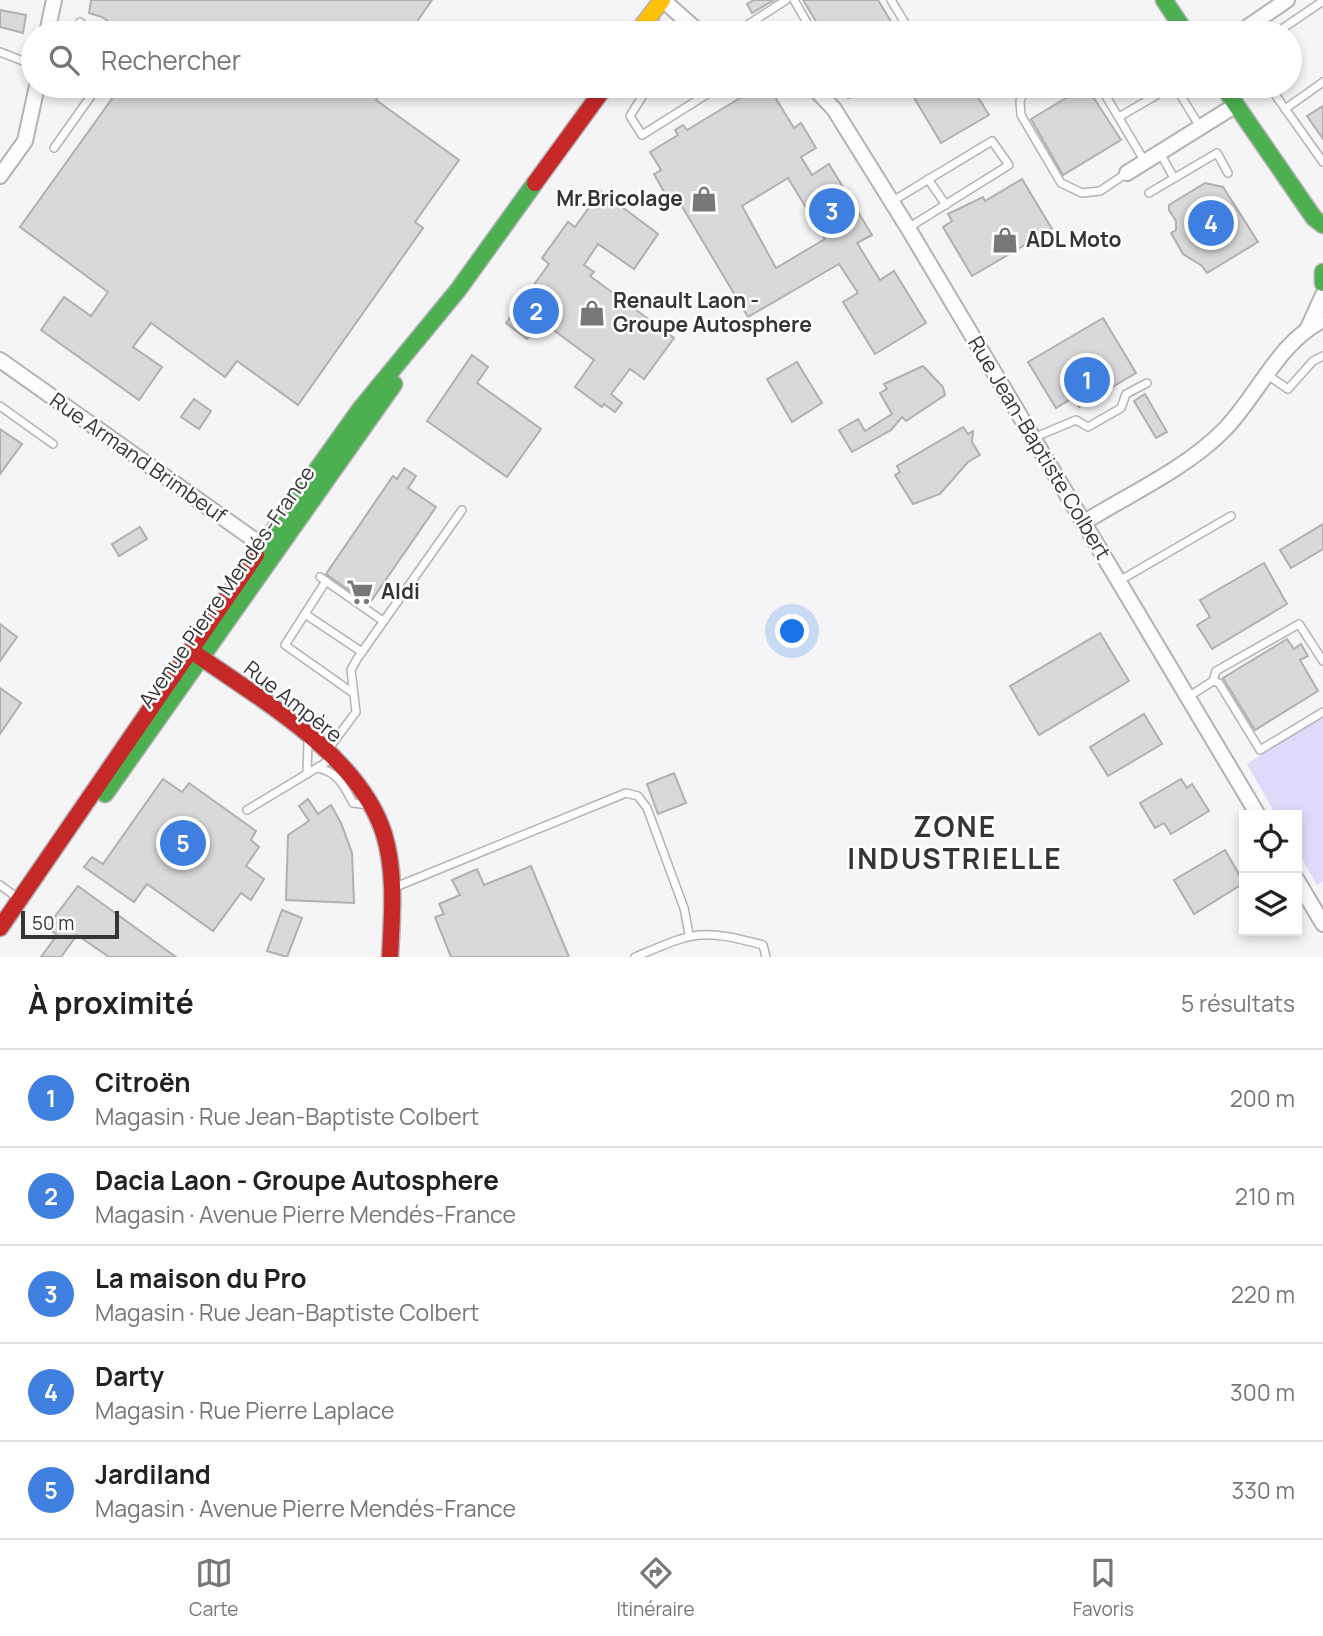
<!DOCTYPE html>
<html lang="fr">
<head>
<meta charset="utf-8">
<style>
  :root { --surface:#fff; --page:#f2f2f2; --text:#222; --muted:#767676; --line:#e0e0e0; --accent:#78777a }
  body { margin:0; font-family:Manrope,sans-serif; background:var(--page); color:var(--text) }
  .controls { position:absolute; right:21px; bottom:21px; display:grid; overflow:hidden; border-radius:0px; box-shadow:0 4px 10px #0003 }
  .controls button { width:63px; height:63px; display:grid; place-items:center; padding:0; border:0; border-bottom:2px solid var(--line); background:var(--surface); color:var(--text); font:35px sans-serif }
  .scale { position:absolute; left:21px; bottom:18px; width:98px; box-sizing:border-box; padding-left:7px; border:4px solid #353436; border-top:0; font-size:19px; line-height:24px; white-space:nowrap; color:#353436; -webkit-text-stroke:5px #fff; paint-order:stroke }
  .you { position:absolute; left:793px; top:632px; width:24px; height:24px; margin:-18px; border:5px solid #fff; border-radius:50%; background:#1a73e8; box-shadow:0 0 0 10px #1a73e833 }
  .badge { display:grid; place-items:center; width:46px; height:46px; border-radius:50%; background:var(--accent); color:#fff; font-size:23px; font-weight:700 }
  .pin { position:absolute; translate:-50% -50%; border:4px solid #fff; box-shadow:0 2px 7px #0006 }
  .list { margin:0; padding:0; list-style:none }
  h2 { display:flex; justify-content:space-between; align-items:center; height:91px; margin:0; padding:0 28px; font-size:30px }
  h2 small { font-size:23px; font-weight:400; color:var(--muted) }
  .list li { display:grid; grid-template-columns:46px 1fr auto; gap:21px; align-items:center; box-sizing:border-box; height:98px; padding:0 28px; border-top:2px solid var(--line) }
  .list b { display:block; font-size:26px; white-space:nowrap }
  .list p { margin:0; font-size:23px; white-space:nowrap; color:var(--muted) }
  .list em { font-size:23px; font-style:normal; color:var(--muted) }
  .icon { flex:none; width:38px; height:38px; fill:none; stroke:currentColor; stroke-width:2; stroke-linecap:round; stroke-linejoin:round }
  .map { position:relative; flex:none; width:1323px; height:957px; overflow:hidden }
  .search { position:absolute; background:var(--surface); box-shadow:0 4px 10px #0003; left:21px; right:21px; top:21px; height:77px; display:flex; align-items:center; gap:18px; box-sizing:border-box; padding:0 24px; border-radius:38px; color:var(--muted); font-size:26px }
  .sheet { height:581px; background:var(--surface) }
  nav { display:flex; justify-content:space-around; align-items:center; box-sizing:border-box; height:98px; border-top:2px solid var(--line); background:var(--surface); font-size:19px; color:var(--muted) }
  nav a { display:grid; justify-items:center; gap:4px }
  nav .on { color:var(--accent) }
  .map>svg:first-child { display:block }
  .green { fill:#e0dafa }
  .building { fill:#dad9d9; stroke:#b1b0b1; stroke-width:2; fill-rule:evenodd }
  .lines { fill:none; stroke-linecap:round; stroke-linejoin:round }
  .lane-casing { stroke:#b3b2b4; stroke-width:10 }
  .street-casing { stroke:#b3b2b4; stroke-width:18 }
  .fast-casing { stroke:#b3b2b4; stroke-width:19 }
  .slow-casing { stroke:#b3b2b4; stroke-width:19 }
  .jam-casing { stroke:#b3b2b4; stroke-width:19 }
  .lane { stroke:#fefdfe; stroke-width:7 }
  .street { stroke:#fefdfe; stroke-width:14 }
  .fast { stroke:#4caf50; stroke-width:16 }
  .slow { stroke:#ffc107; stroke-width:16 }
  .jam { stroke:#c62828; stroke-width:16 }
  .labels { text-anchor:middle; stroke-width:5; stroke-linejoin:round; paint-order:stroke }
  .poi-label { font-size:21px; font-weight:bold; fill:#353436; stroke:#fff; text-anchor:start }
  .street-label { font-size:21px; fill:#353436; stroke:#fff }
  .district-label { font-size:28px; font-weight:bold; letter-spacing:2px; fill:#353436; stroke:#fff }
</style>
</head>
<body>
<div class="map">
<svg width="1323" height="957" viewBox="0 0 1323 957">
  <rect width="100%" height="100%" fill="#f5f4f7"/>
  <path class="green" d="M1323,715V881L1317,885L1297,850V815H1276L1247,764Z"/>
  <g class="building">
    <path d="M91,0H432L409,33H124L102,17L89,13Z"/>
    <path d="M754,0H774L752,13L747,4Z"/>
    <path d="M803,0H878L898,33H823Z"/>
    <path d="M0,10L26,15L23,33L0,27Z"/>
    <path d="M109,86H387L376,100L459,160L415,222L423,228L298,405L237,361L225,377L151,323L133,347L162,367L139,400L41,330L64,297L91,316L108,292L20,227L116,93Z"/>
    <path d="M760,86H768L794,128L801,123L816,148L801,157L812,175L829,164L872,235L857,243L880,280L894,271L926,323L875,354L843,302L858,293L839,264L748,317L674,193L667,197L654,174L661,170L650,152L678,135L675,130L683,125L687,130ZM788,178L825,239L776,268L742,206Z"/>
    <path d="M907,86H971L989,115L941,143Z"/>
    <path d="M1086,86L1121,140L1063,175L1031,119Z"/>
    <path d="M1323,106V139L1307,116Z"/>
    <path d="M1022,179L1052,229L972,276L943,227L952,221L948,214L983,197L985,201Z"/>
    <path d="M1205,183L1223,187L1258,242L1207,273L1202,266L1183,254L1171,233L1176,230V221L1169,210V205Z"/>
    <path d="M601,191L658,234L634,269L598,244L584,265L594,272L590,276L674,338L644,379L630,369L611,394L622,403L615,412L604,404L602,407L575,387L594,360L544,323L527,339L506,323L549,264L542,258L568,222L575,227Z"/>
    <path d="M1103,318L1136,373L1079,407L1074,397L1056,408L1028,362Z"/>
    <path d="M472,355L488,367L477,383L541,429L507,477L427,421Z"/>
    <path d="M797,362L822,403L792,422L767,379Z"/>
    <path d="M923,366L943,387L945,395L906,421L902,417L891,430L852,452L839,430L858,419L865,431L892,414L880,393L887,389L884,384Z"/>
    <path d="M1145,394L1167,432L1156,438L1134,401Z"/>
    <path d="M194,399L211,411L199,429L181,417Z"/>
    <path d="M963,427L968,434L973,431L972,442L980,455L968,462L940,494L913,504L895,475L900,472L897,466Z"/>
    <path d="M0,429L22,444L0,474Z"/>
    <path d="M404,468L416,476L408,488L436,507L369,604L326,574L393,476L397,479Z"/>
    <path d="M1323,524V549L1291,568L1280,550Z"/>
    <path d="M140,527L147,539L119,556L112,544Z"/>
    <path d="M1264,563L1287,604L1212,649L1197,625L1210,617L1200,600Z"/>
    <path d="M0,624L17,637L0,661Z"/>
    <path d="M1100,633L1129,681L1039,735L1010,686Z"/>
    <path d="M1287,639L1294,649L1301,644L1308,656L1300,660L1318,691L1255,730L1223,678Z"/>
    <path d="M0,688L21,703L0,734Z"/>
    <path d="M1144,714L1162,744L1108,776L1090,747Z"/>
    <path d="M674,773L686,803L658,814L647,784Z"/>
    <path d="M163,779L182,792L189,783L256,831L251,840L259,847L246,866L264,879L251,900L241,893L213,931L147,884L134,902L84,867L92,857L103,864Z"/>
    <path d="M1181,779L1187,788L1192,784L1209,811L1171,834L1164,823L1155,828L1140,803Z"/>
    <path d="M308,799L318,814L331,805L341,823L352,853L354,903L286,900L288,835L309,821L299,806Z"/>
    <path d="M1225,850L1244,883L1194,914L1174,880Z"/>
    <path d="M531,866L569,957H451L435,917L444,914L439,904L460,895L452,880L477,869L484,885Z"/>
    <path d="M78,886L140,931L176,957H109L77,935L61,957H41L57,935L47,927Z"/>
    <path d="M282,910L302,918L287,957L267,951Z"/>
  </g>
  <g class="lines">
    <g class="lane-casing">
      <g id="lane">
        <path d="M794,0L813,33"/>
        <path d="M891,0L911,33"/>
        <path d="M80,22L92,33"/>
        <path d="M735,33L786,0"/>
        <path d="M1112,33H1131"/>
        <path d="M1276,33L1323,1"/>
        <path d="M0,52L33,65"/>
        <path d="M655,86L643,95L630,116L642,135L720,86"/>
        <path d="M844,86L849,94L862,86"/>
        <path d="M1027,86L1020,101L1021,115L1061,183L1082,193L1100,191L1127,173"/>
        <path d="M1100,86L1145,162"/>
        <path d="M1175,86L1200,127"/>
        <path d="M1269,86L1323,162"/>
        <path d="M1285,109L1323,82"/>
        <path d="M1119,117L1172,86"/>
        <path d="M54,148L98,86"/>
        <path d="M1160,153L1174,178"/>
        <path d="M928,179L946,205"/>
        <path d="M1149,193L1217,153L1228,173"/>
        <path d="M891,202L992,141L1009,165L908,228"/>
        <path d="M1266,374L1288,389L1313,361L1323,356"/>
        <path d="M0,406L53,444"/>
        <path d="M1033,438L1076,420L1088,427L1121,408L1126,394L1147,383"/>
        <path d="M320,577L383,621"/>
        <path d="M326,581L285,645L353,693"/>
        <path d="M1119,581L1231,516"/>
        <path d="M305,614L362,652"/>
        <path d="M1213,681L1219,683L1260,750L1323,712"/>
        <path d="M1188,697L1213,681L1216,671L1299,624L1323,661"/>
        <path d="M327,751L356,712L351,670L357,659L462,510"/>
        <path d="M318,768C338,772 344,786 353,803L368,805"/>
        <path d="M307,774L308,742"/>
        <path d="M247,810L330,760"/>
        <path d="M0,885L19,899"/>
        <path d="M393,888L626,793L638,796L647,808L684,908L689,934"/>
        <path d="M635,957C695,932 699,928 763,945L766,957"/>
      </g>
    </g>
    <g class="street-casing">
      <g id="street">
        <path d="M663,0L700,33"/>
        <path d="M646,21L662,33"/>
        <path d="M47,33L54,0"/>
        <path d="M1239,33L1287,0"/>
        <path d="M812,86L834,109L908,228L1258,815"/>
        <path d="M1127,173L1236,105"/>
        <path d="M0,176L25,141L37,86"/>
        <path d="M1308,328L1323,295"/>
        <path d="M0,360L270,551"/>
        <path d="M1083,523C1129,494 1184,470 1223,431C1258,396 1277,343 1323,320"/>
        <path d="M1297,880L1323,924"/>
      </g>
    </g>
    <g class="fast-casing">
      <g id="fast">
        <path d="M1164,0L1186,33"/>
        <path d="M1223,86L1314,218L1323,225"/>
        <path d="M1323,272V283"/>
        <path d="M256,555L361,408L458,290L535,183"/>
        <path d="M105,794L394,384"/>
      </g>
    </g>
    <g class="slow-casing">
      <path id="slow" d="M637,33L662,0"/>
    </g>
    <g class="jam-casing">
      <g id="jam">
        <path d="M535,183L602,91L613,86"/>
        <path d="M193,652C258,698 359,754 384,834C396,873 392,917 390,957"/>
        <path d="M0,928L256,555"/>
      </g>
    </g>
    <use href="#lane" class="lane"/>
    <use href="#street" class="street"/>
    <use href="#fast" class="fast"/>
    <use href="#slow" class="slow"/>
    <use href="#jam" class="jam"/>
  </g>
  <defs>
    <g id="shop-bare" transform="scale(2.1)"><path d="M-5-2.5h2.3a2.7 3.5 0 0 1 5.4 0H5L5.5 6h-11ZM-1.5-2.5h3a1.5 2.3 0 0 0-3 0Z" fill="#78777a" stroke="#fff" stroke-width="2.5" paint-order="stroke"/></g>
    <g id="supermarket-bare" transform="scale(2.1)"><path d="M-6-5.5h2.5l.6 2H6L4.5 2H-2.5L-4.4-4H-6ZM-1.5 3.2a1.3 1.3 0 1 0 .1 0ZM3 3.2a1.3 1.3 0 1 0 .1 0Z" fill="#78777a" stroke="#fff" stroke-width="2.5" paint-order="stroke"/></g>
  </defs>
  <g fill-rule="evenodd">
    <use href="#shop-bare" x="704" y="199"/>
    <use href="#shop-bare" x="1005" y="240"/>
    <use href="#shop-bare" x="592" y="313"/>
    <use href="#supermarket-bare" x="360" y="592"/>
  </g>
  <g class="labels">
    <g class="poi-label">
      <text x="683" y="206" text-anchor="end">Mr.Bricolage</text>
      <text x="1026" y="247">ADL Moto</text>
      <text x="613" y="308">Renault Laon -<tspan x="613" dy="24">Groupe Autosphere</tspan></text>
      <text x="381" y="599">Aldi</text>
    </g>
    <g class="street-label">
      <text transform="translate(1039 448) rotate(59)" y="7">Rue Jean-Baptiste Colbert</text>
      <text transform="translate(138 458) rotate(35)" y="7">Rue Armand Brimbeuf</text>
      <text transform="translate(227 587) rotate(-55)" y="7">Avenue Pierre Mendés-France</text>
      <text transform="translate(293 702) rotate(38)" y="7">Rue Ampère</text>
    </g>
    <g class="district-label">
      <text x="955" y="837">ZONE<tspan x="955" dy="32">INDUSTRIELLE</tspan></text>
    </g>
  </g>
</svg>
<div class="controls">
<button><svg class="icon" aria-label="locate" viewBox="0 0 24 24"><circle cx="12" cy="12" r="6"/><path d="M12 2v4M12 18v4M2 12h4M18 12h4"/></svg></button>
<button><svg class="icon" aria-label="layers" viewBox="0 0 24 24"><path d="M12 4l9 5-9 5-9-5zM3 14l9 5 9-5"/></svg></button>
</div>
<div class="scale">50 m</div>
<div class="you"></div>
<div class="pin badge" style="left:1087px;top:380px;background:#3f7fe0">1</div>
<div class="pin badge" style="left:536px;top:311px;background:#3f7fe0">2</div>
<div class="pin badge" style="left:832px;top:211px;background:#3f7fe0">3</div>
<div class="pin badge" style="left:1211px;top:223px;background:#3f7fe0">4</div>
<div class="pin badge" style="left:183px;top:843px;background:#3f7fe0">5</div>
<div class="search"><svg class="icon" aria-label="search" viewBox="0 0 24 24"><circle cx="10" cy="10" r="6"/><path d="M15 15l6 6"/></svg>Rechercher</div>
</div>
<section class="sheet">
<h2>À proximité<small>5 résultats</small></h2>
<ul class="list">
<li><span class="badge" style="background:#3f7fe0">1</span><div><b>Citroën</b><p>Magasin · Rue Jean-Baptiste Colbert</p></div><em>200 m</em></li>
<li><span class="badge" style="background:#3f7fe0">2</span><div><b>Dacia Laon - Groupe Autosphere</b><p>Magasin · Avenue Pierre Mendés-France</p></div><em>210 m</em></li>
<li><span class="badge" style="background:#3f7fe0">3</span><div><b>La maison du Pro</b><p>Magasin · Rue Jean-Baptiste Colbert</p></div><em>220 m</em></li>
<li><span class="badge" style="background:#3f7fe0">4</span><div><b>Darty</b><p>Magasin · Rue Pierre Laplace</p></div><em>300 m</em></li>
<li><span class="badge" style="background:#3f7fe0">5</span><div><b>Jardiland</b><p>Magasin · Avenue Pierre Mendés-France</p></div><em>330 m</em></li>
</ul>
</section>
<nav>
<a class="on"><svg class="icon" aria-label="map" viewBox="0 0 24 24"><path d="M3 6l6-2 6 2 6-2v14l-6 2-6-2-6 2zM9 4v14M15 6v14"/></svg>Carte</a>
<a><svg class="icon" aria-label="directions" viewBox="0 0 24 24"><path d="M12 3l9 9-9 9-9-9zM9 14v-3h6M13 9l2 2-2 2"/></svg>Itinéraire</a>
<a><svg class="icon" aria-label="saved" viewBox="0 0 24 24"><path d="M7 4h10v16l-5-4-5 4z"/></svg>Favoris</a>
</nav>
</body>
</html>
